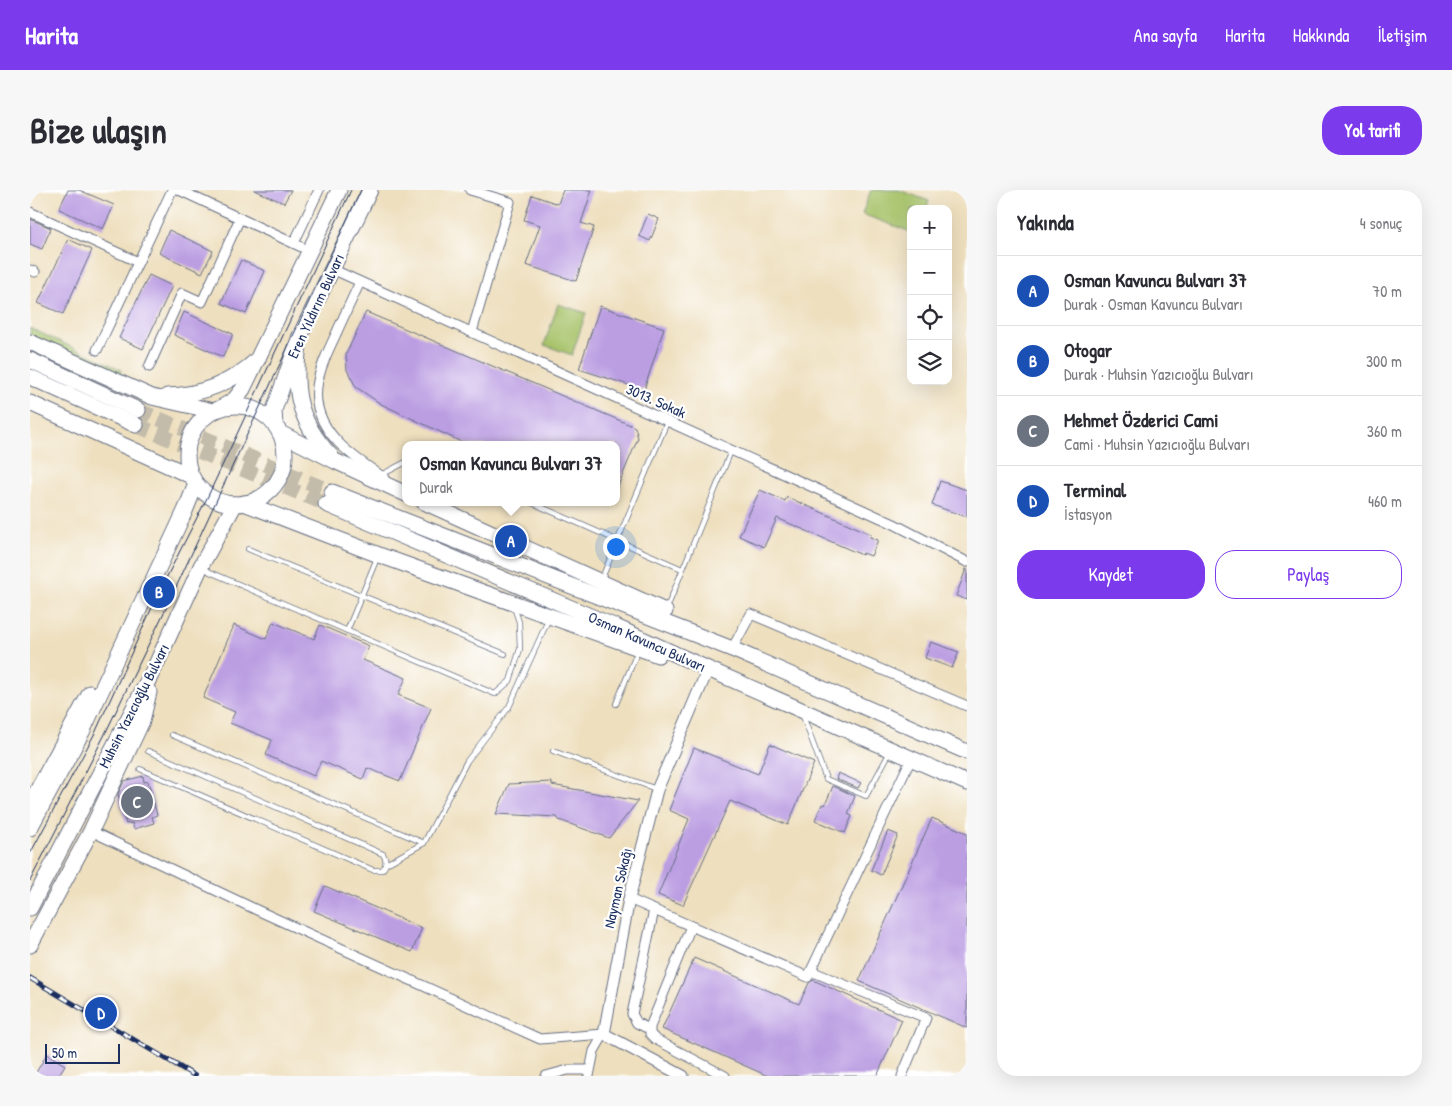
<!DOCTYPE html>
<html lang="tr">
<head>
<meta charset="utf-8">
<style>
  :root { --surface:#fff; --page:#f7f7f7; --text:#2b2b33; --muted:#7c7c81; --line:#e1e1e2; --accent:#7c3aed }
  body { margin:0; font-family:"Patrick Hand",sans-serif; background:var(--page); color:var(--text) }
  .controls { position:absolute; right:15px; top:15px; display:grid; overflow:hidden; border-radius:10px; box-shadow:0 5px 20px #0002 }
  .controls button { width:45px; height:45px; display:grid; place-items:center; padding:0; border:0; border-bottom:1px solid var(--line); background:var(--surface); color:var(--text); font:25px sans-serif }
  .scale { position:absolute; left:15px; bottom:12px; width:75px; box-sizing:border-box; padding-left:5px; border:2px solid #1b2f5e; border-top:0; font-size:14px; line-height:18px; white-space:nowrap; color:#1b2f5e; -webkit-text-stroke:4px #fff; paint-order:stroke }
  .you { position:absolute; left:585px; top:356px; width:18px; height:18px; margin:-12px; border:4px solid #fff; border-radius:50%; background:#1a73e8; box-shadow:0 0 0 8px #1a73e833 }
  .badge { display:grid; place-items:center; width:32px; height:32px; border-radius:50%; background:var(--accent); color:#fff; font-size:16px; font-weight:700 }
  .pin { position:absolute; translate:-50% -50%; border:2px solid #fff; box-shadow:0 1px 5px #0006 }
  .popup { position:absolute; left:372px; top:251px; width:218px; height:65px; box-sizing:border-box; display:grid; place-content:center; border-radius:10px; background:var(--surface); filter:drop-shadow(0 1px 4px #0005); font-size:16px; white-space:nowrap; color:var(--muted) }
  .popup b { font-size:19px; color:var(--text) }
  .popup::after { content:''; position:absolute; left:50%; top:100%; margin-left:-10px; border:10px solid transparent; border-top-color:var(--surface) }
  .list { margin:0; padding:0; list-style:none }
  h2 { display:flex; justify-content:space-between; align-items:center; height:65px; margin:0; padding:0 20px; font-size:21px }
  h2 small { font-size:16px; font-weight:400; color:var(--muted) }
  .list li { display:grid; grid-template-columns:32px 1fr auto; gap:15px; align-items:center; box-sizing:border-box; height:70px; padding:0 20px; border-top:1px solid var(--line) }
  .list b { display:block; font-size:19px; white-space:nowrap }
  .list p { margin:0; font-size:16px; white-space:nowrap; color:var(--muted) }
  .list em { font-size:16px; font-style:normal; color:var(--muted) }
  .actions { display:flex; gap:10px; padding:15px 20px }
  .actions a { flex:1; padding:11px 0; border:1px solid var(--accent); border-radius:20px; text-align:center; font-size:18px; color:var(--accent) }
  .actions .main { background:var(--accent); color:#fff }
  .icon { flex:none; width:28px; height:28px; fill:none; stroke:currentColor; stroke-width:2; stroke-linecap:round; stroke-linejoin:round }
  .map { position:relative; flex:none; width:937px; height:886px; overflow:hidden; border-radius:20px }
  header { display:flex; align-items:center; gap:30px; box-sizing:border-box; height:70px; padding:0 25px; background:var(--accent); color:#fff }
  header strong { font-size:24px }
  nav { display:flex; gap:28px; margin-inline-start:auto; font-size:18px }
  .intro { display:flex; align-items:center; justify-content:space-between; box-sizing:border-box; height:120px; padding:0 30px }
  h1 { margin:0; font-size:35px }
  .button { padding:12px 22px; border-radius:20px; background:var(--accent); color:#fff; font-size:18px; font-weight:700 }
  main { display:flex; gap:30px; padding:0 30px }
  aside { flex:1; background:var(--surface); border-radius:20px; box-shadow:0 5px 20px #0002 }
  .map>svg:first-child { display:block }
  .green { fill:#a7c36a; stroke:#617964 }
  .building { fill:#bb9ee2 }
  .lines { fill:none; stroke-linecap:round; stroke-linejoin:round }
  .trunk-tunnel { stroke:#c4bcab; stroke-width:15; stroke-dasharray:15 8; stroke-linecap:butt }
  .service-casing { stroke:#656d80; stroke-width:6 }
  .minor-casing { stroke:#656d80; stroke-width:11 }
  .tertiary-casing { stroke:#656d80; stroke-width:13 }
  .primary-casing { stroke:#656d80; stroke-width:17 }
  .trunk-casing { stroke:#656d80; stroke-width:17 }
  .service { stroke:#fff; stroke-width:4.5 }
  .minor { stroke:#fff; stroke-width:9 }
  .tertiary { stroke:#fff; stroke-width:11 }
  .primary { stroke:#fff; stroke-width:15 }
  .trunk { stroke:#fff; stroke-width:15 }
  .tram { stroke:#1b2f5e; stroke-width:1 }
  .rail-casing { stroke:#1b2f5e; stroke-width:5 }
  .rail { stroke:#fff; stroke-width:3; stroke-dasharray:9; stroke-linecap:butt }
  .labels { text-anchor:middle; stroke-width:4.5; stroke-linejoin:round; paint-order:stroke }
  .street-label { font-size:15px; fill:#1b2f5e; stroke:#fff }
</style>
</head>
<body>
<header>
<strong>Harita</strong>
<nav><a>Ana sayfa</a><a>Harita</a><a>Hakkında</a><a>İletişim</a></nav>
</header>
<div class="intro"><h1>Bize ulaşın</h1><a class="button">Yol tarifi</a></div>
<main>
<div class="map">
<svg width="937" height="886" viewBox="0 0 937 886">
  <rect width="100%" height="100%" fill="#fff"/>
  <filter id="ink" filterUnits="userSpaceOnUse"><feTurbulence type="fractalNoise" baseFrequency=".02" numOctaves="2"/><feDisplacementMap in="SourceGraphic" scale="10" xChannelSelector="R" yChannelSelector="G"/><feConvolveMatrix kernelMatrix="1 2 1 2 8 2 1 2 1" color-interpolation-filters="sRGB"/></filter>
  <filter id="wash" filterUnits="userSpaceOnUse"><feTurbulence type="fractalNoise" baseFrequency=".0096" numOctaves="4" result="noise"/><feDisplacementMap in="SourceGraphic" scale="20" xChannelSelector="R" yChannelSelector="G"/><feGaussianBlur stdDeviation="1.12" result="paint"/><feColorMatrix in="noise" values="0 0 0 0 0 0 0 0 0 0 0 0 0 0 0 0 0 1.4 0 .05"/><feComposite in="paint" operator="in"/></filter>
  <g filter="url(#wash)">
    <rect width="100%" height="100%" fill="#eedfbe"/>
    <g class="green">
      <path d="M841,0H869L899,11L896,19H881V42L832,24Z"/>
      <path d="M528,114L556,123L542,165L514,155Z"/>
      <path d="M0,138L92,180L90,186L0,145Z"/>
    </g>
    <g id="blocks">
      <g class="building">
        <path d="M38,0H49L84,15L73,39L29,19Z"/>
        <path d="M224,0H261L254,13Z"/>
        <path d="M533,0H562L551,33L564,37L546,91L496,75L510,35L494,30L502,5L528,14Z"/>
        <path d="M618,24L629,29L620,51L609,46Z"/>
        <path d="M0,29L21,38L12,59L0,54Z"/>
        <path d="M139,40L183,61L172,83L129,63Z"/>
        <path d="M38,49L62,60L33,124L8,113Z"/>
        <path d="M211,70L235,81L216,124L191,113Z"/>
        <path d="M119,85L142,96L113,159L89,148Z"/>
        <path d="M570,116L634,138L614,200L549,179Z"/>
        <path d="M154,122L203,144L193,167L144,145Z"/>
        <path d="M336,122L605,237L608,248L586,301V255H438L351,214L326,197L317,180L316,164Z"/>
        <path d="M910,291L937,300V327L902,315Z"/>
        <path d="M730,300L755,311L757,307L841,344L840,347L848,350L841,366L833,363L832,365L747,328L734,357L709,346Z"/>
        <path d="M936,379H937V410L926,406Z"/>
        <path d="M243,432L284,449L290,435L339,456L333,470L376,488L368,505L401,518L370,591L337,578L333,589L291,571L284,586L236,565L242,550L200,533L205,522L173,508L204,435L236,449Z"/>
        <path d="M901,452L929,462L922,478L895,468Z"/>
        <path d="M740,554L784,573L758,635L700,611L653,715L628,705L659,629L639,620L664,558L728,584Z"/>
        <path d="M808,583L831,593L828,598L806,589Z"/>
        <path d="M113,586L114,592L118,591L127,625L122,627L124,633L104,639L102,633L96,634L88,604L94,591Z"/>
        <path d="M522,592V595L608,611L579,648L529,630L527,627L466,624L479,594Z"/>
        <path d="M803,596L825,606L818,624L822,626L815,643L785,630L792,614L795,615Z"/>
        <path d="M902,628L937,643V838L829,791Z"/>
        <path d="M858,641L868,645L851,685L841,680Z"/>
        <path d="M295,696L392,738L382,762L284,721Z"/>
        <path d="M664,768L769,814L779,793L783,790L872,830L847,886H738L632,839Z"/>
        <path d="M17,864L35,875L28,886H4Z"/>
      </g>
    </g>
  </g>
  <g filter="url(#ink)">
    <use href="#blocks" fill-opacity="0" stroke="#656d80" stroke-width="1"/>
    <g class="lines">
      <g class="trunk-tunnel">
        <path d="M108,220L302,302"/>
        <path d="M106,235L296,314"/>
      </g>
      <g class="service-casing">
        <g id="service">
          <path d="M351,285L376,272"/>
          <path d="M500,312L652,379"/>
          <path d="M218,359L475,464"/>
          <path d="M173,377L180,382L465,504L480,491L490,459L489,432L484,417"/>
          <path d="M572,388L637,232"/>
          <path d="M637,418L701,261"/>
          <path d="M317,441L347,368"/>
          <path d="M586,514L608,460"/>
          <path d="M773,526L796,589L836,606L860,562"/>
          <path d="M142,545L394,653"/>
          <path d="M523,561L626,599"/>
          <path d="M110,579L343,680H352C357,675 357,670 353,664L118,561"/>
          <path d="M356,674L394,653L437,571L479,517L519,428"/>
        </g>
      </g>
      <g class="minor-casing">
        <g id="minor">
          <path d="M149,0L280,61"/>
          <path d="M440,0L480,12L442,142"/>
          <path d="M0,22L108,72"/>
          <path d="M264,53L289,0"/>
          <path d="M302,79L864,334L937,372"/>
          <path d="M0,80L5,82"/>
          <path d="M330,92C322,109 314,126 306,144C288,182 273,214 306,250C319,265 338,276 354,288"/>
          <path d="M67,160L142,0"/>
          <path d="M119,177L152,103L172,112L210,28"/>
          <path d="M702,459L721,424L937,516"/>
          <path d="M61,641L229,721L510,849L574,844"/>
          <path d="M599,709L778,787L881,569"/>
          <path d="M661,736L620,837V844L625,849L695,886"/>
          <path d="M781,781L896,828L872,886"/>
          <path d="M619,839L607,833L602,824L624,720"/>
          <path d="M516,886L538,880H559"/>
          <path d="M559,886L564,861L574,844"/>
        </g>
      </g>
      <g class="tertiary-casing">
        <path id="tertiary" d="M653,886L574,844L599,709L627,600L678,479"/>
      </g>
      <g class="primary-casing">
        <g id="primary">
          <path d="M189,219L204,210L213,199L309,0"/>
          <path d="M245,235L244,220L270,146L340,0"/>
        </g>
      </g>
      <g class="trunk-casing">
        <g id="trunk">
          <path d="M270,146C263,196 265,228 301,266"/>
          <path d="M0,152L122,207L183,221"/>
          <path d="M0,170L108,220"/>
          <path d="M0,187L106,235"/>
          <path d="M137,206C173,205 202,193 228,169"/>
          <path d="M0,213L161,286"/>
          <circle cx="206" cy="265" r="49"/>
          <path d="M250,243L305,271L376,304"/>
          <path d="M302,302L702,459L937,562"/>
          <path d="M394,312L635,421"/>
          <path d="M214,313L349,365L628,465"/>
          <path d="M296,314L586,437L678,479L937,593"/>
          <path d="M0,614L60,503"/>
          <path d="M0,638L52,542L155,321L166,294"/>
          <path d="M0,718L124,479L171,376L205,314"/>
          <path d="M0,755L61,641L112,531L119,502"/>
        </g>
      </g>
      <use href="#service" class="service"/>
      <use href="#minor" class="minor"/>
      <use href="#tertiary" class="tertiary"/>
      <use href="#primary" class="primary"/>
      <use href="#trunk" class="trunk"/>
      <g class="tram">
        <path d="M0,664L66,541L129,402L178,306L321,0"/>
        <path d="M0,691L74,546L141,408L331,0"/>
      </g>
      <g class="rail-casing">
        <path id="rail" d="M0,788L165,886"/>
      </g>
      <use href="#rail" class="rail"/>
    </g>
  </g>
  <g class="labels">
    <g class="street-label">
      <text transform="translate(286 116) rotate(-65)" y="5">Eren Yıldırım Bulvarı</text>
      <text transform="translate(626 211) rotate(24)" y="5">3013. Sokak</text>
      <text transform="translate(617 452) rotate(24)" y="5">Osman Kavuncu Bulvarı</text>
      <text transform="translate(104 516) rotate(-63)" y="5">Muhsin Yazıcıoğlu Bulvarı</text>
      <text transform="translate(588 698) rotate(-77)" y="5">Nayman Sokağı</text>
    </g>
  </g>
</svg>
<div class="controls">
<button>+</button>
<button>−</button>
<button><svg class="icon" aria-label="locate" viewBox="0 0 24 24"><circle cx="12" cy="12" r="6"/><path d="M12 2v4M12 18v4M2 12h4M18 12h4"/></svg></button>
<button><svg class="icon" aria-label="layers" viewBox="0 0 24 24"><path d="M12 4l9 5-9 5-9-5zM3 14l9 5 9-5"/></svg></button>
</div>
<div class="scale">50 m</div>
<div class="you"></div>
<div class="pin badge" style="left:481px;top:351px;background:#1a4fb4">A</div>
<div class="popup"><b>Osman Kavuncu Bulvarı 37</b>Durak</div>
<div class="pin badge" style="left:129px;top:402px;background:#1a4fb4">B</div>
<div class="pin badge" style="left:107px;top:612px;background:#6b7280">C</div>
<div class="pin badge" style="left:71px;top:823px;background:#1a4fb4">D</div>
</div>
<aside>
<h2>Yakında<small>4 sonuç</small></h2>
<ul class="list">
<li><span class="badge" style="background:#1a4fb4">A</span><div><b>Osman Kavuncu Bulvarı 37</b><p>Durak · Osman Kavuncu Bulvarı</p></div><em>70 m</em></li>
<li><span class="badge" style="background:#1a4fb4">B</span><div><b>Otogar</b><p>Durak · Muhsin Yazıcıoğlu Bulvarı</p></div><em>300 m</em></li>
<li><span class="badge" style="background:#6b7280">C</span><div><b>Mehmet Özderici Cami</b><p>Cami · Muhsin Yazıcıoğlu Bulvarı</p></div><em>360 m</em></li>
<li><span class="badge" style="background:#1a4fb4">D</span><div><b>Terminal</b><p>İstasyon</p></div><em>460 m</em></li>
</ul>
<div class="actions"><a class="main">Kaydet</a><a>Paylaş</a></div>
</aside>
</main>
</body>
</html>
